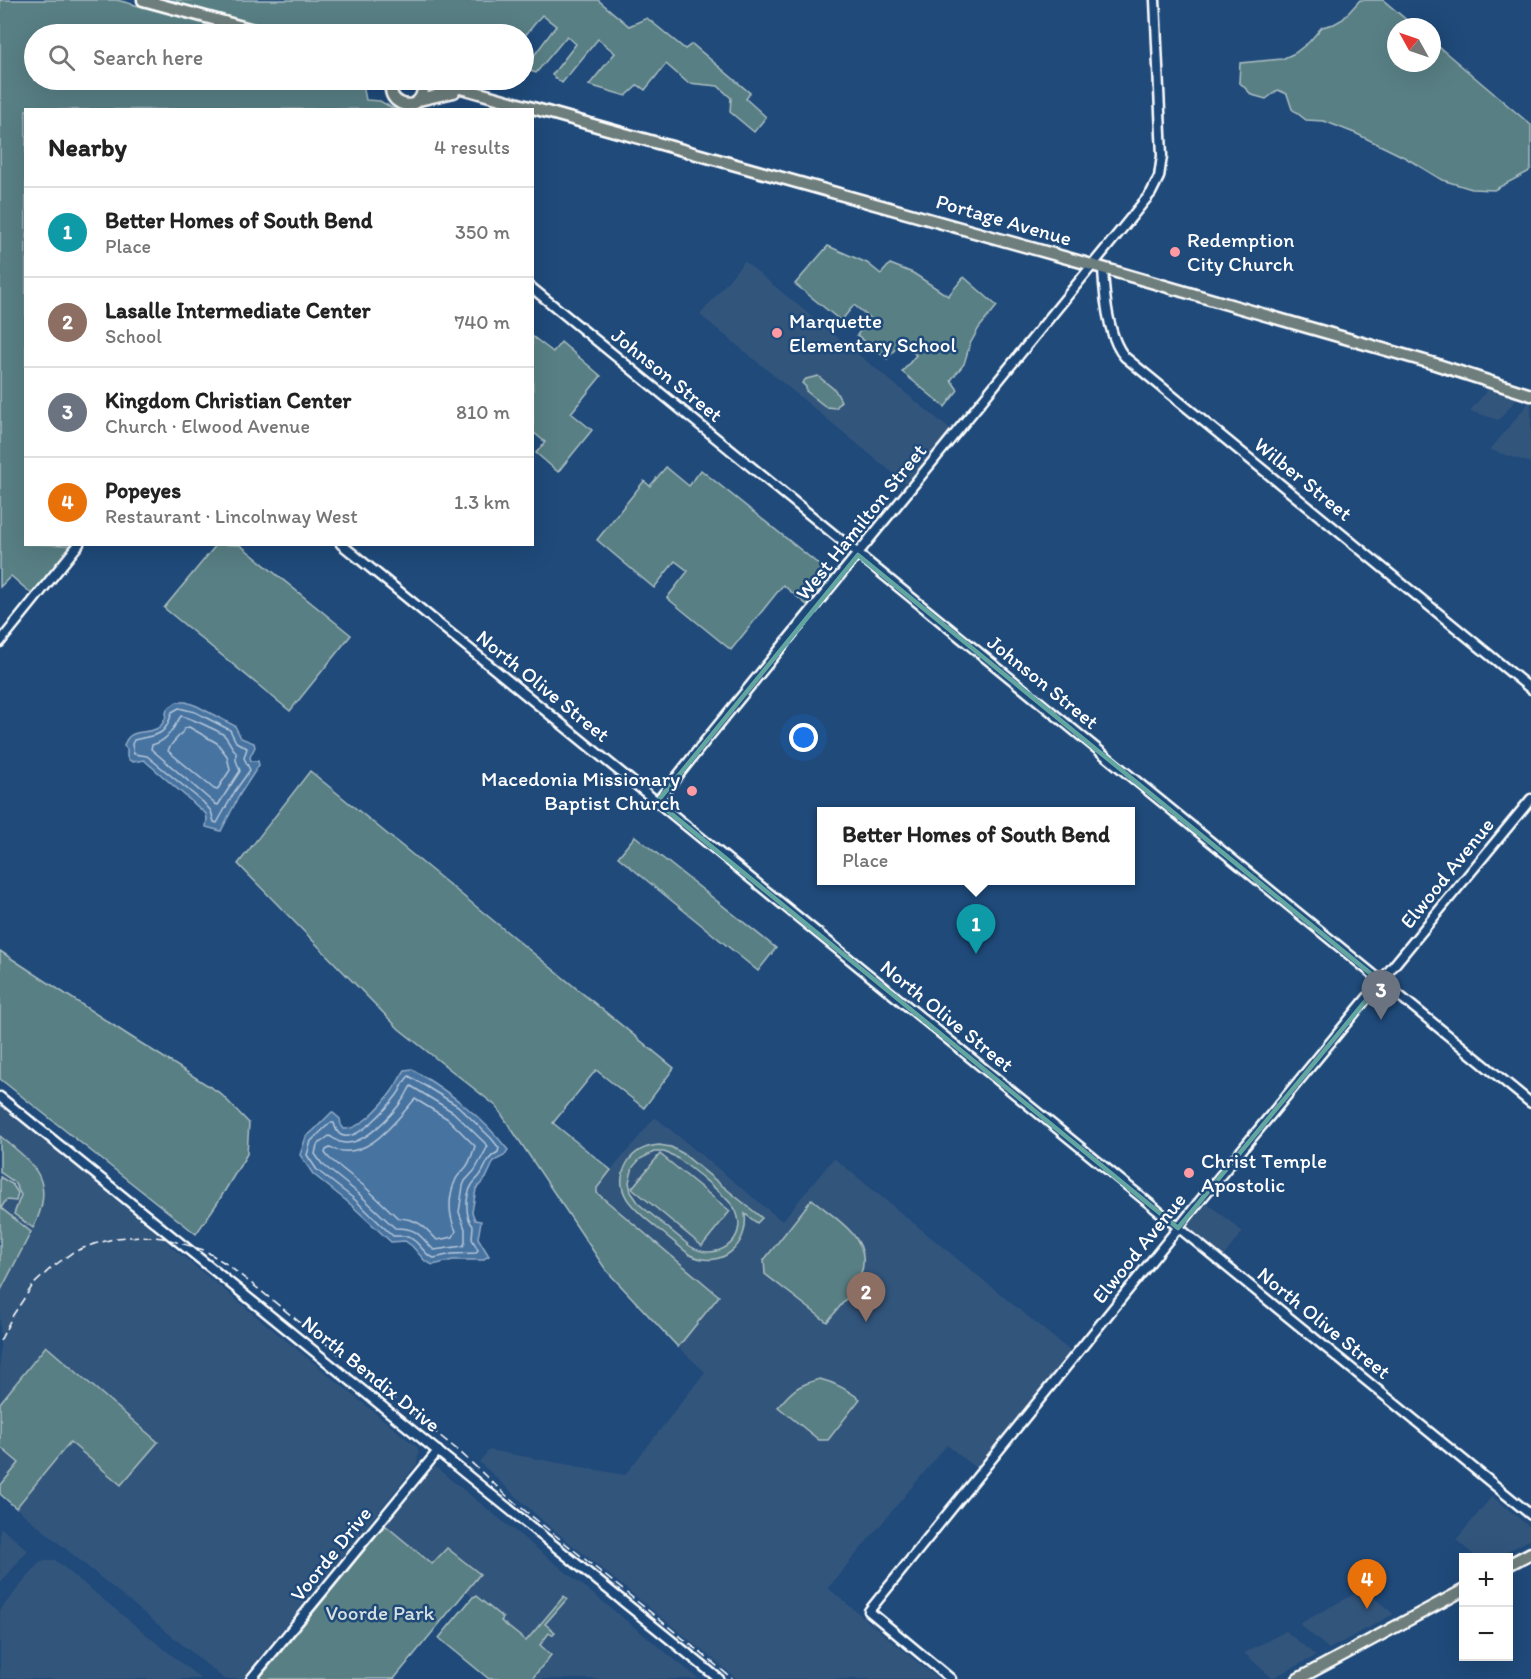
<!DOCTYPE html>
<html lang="en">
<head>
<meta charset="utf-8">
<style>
  :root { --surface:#fff; --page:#f2f2f2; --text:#222; --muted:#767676; --line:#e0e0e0; --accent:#111827 }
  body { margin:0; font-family:Itim,sans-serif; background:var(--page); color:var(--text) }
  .controls { position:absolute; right:18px; bottom:18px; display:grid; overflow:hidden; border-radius:0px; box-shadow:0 6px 24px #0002 }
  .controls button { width:54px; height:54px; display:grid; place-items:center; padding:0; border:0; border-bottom:2px solid var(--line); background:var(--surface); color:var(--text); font:30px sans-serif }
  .compass { position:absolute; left:1387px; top:18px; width:54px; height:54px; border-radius:50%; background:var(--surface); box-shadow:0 6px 24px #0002; rotate:310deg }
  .you { position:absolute; left:804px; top:738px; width:21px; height:21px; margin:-15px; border:4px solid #fff; border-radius:50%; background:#1a73e8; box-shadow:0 0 0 9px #1a73e833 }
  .badge { display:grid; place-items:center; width:39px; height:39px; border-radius:50%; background:var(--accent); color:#fff; font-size:20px; font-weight:700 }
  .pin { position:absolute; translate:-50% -50px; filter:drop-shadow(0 2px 3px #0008) }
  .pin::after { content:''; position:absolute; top:32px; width:21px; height:18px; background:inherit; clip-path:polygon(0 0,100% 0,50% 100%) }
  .popup { position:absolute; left:817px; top:807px; width:318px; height:78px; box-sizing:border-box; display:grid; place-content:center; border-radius:0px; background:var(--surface); filter:drop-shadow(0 2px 4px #0005); font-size:20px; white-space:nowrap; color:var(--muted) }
  .popup b { font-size:22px; color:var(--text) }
  .popup::after { content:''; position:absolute; left:50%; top:100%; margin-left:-12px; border:12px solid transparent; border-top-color:var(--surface) }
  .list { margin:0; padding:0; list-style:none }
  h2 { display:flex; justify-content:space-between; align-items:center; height:78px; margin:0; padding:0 24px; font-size:26px }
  h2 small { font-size:20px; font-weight:400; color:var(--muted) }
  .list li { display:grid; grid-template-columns:39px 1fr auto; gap:18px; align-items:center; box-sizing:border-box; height:90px; padding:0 24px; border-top:2px solid var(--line) }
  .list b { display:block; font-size:22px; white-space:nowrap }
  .list p { margin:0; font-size:20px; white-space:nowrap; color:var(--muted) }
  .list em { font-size:20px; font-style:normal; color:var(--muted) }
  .icon { flex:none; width:33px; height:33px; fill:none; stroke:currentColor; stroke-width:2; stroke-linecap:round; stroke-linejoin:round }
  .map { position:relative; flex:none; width:1531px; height:1679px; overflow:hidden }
  .search { position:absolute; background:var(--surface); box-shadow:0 6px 24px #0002; left:24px; top:24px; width:510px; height:66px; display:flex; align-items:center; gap:15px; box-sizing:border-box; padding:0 21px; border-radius:33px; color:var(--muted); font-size:22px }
  .panel { position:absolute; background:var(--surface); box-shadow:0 6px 24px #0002; left:24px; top:108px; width:510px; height:438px; border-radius:0px }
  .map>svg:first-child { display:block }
  .built { fill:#32547b }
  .green { fill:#587f84; stroke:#acbfc2; stroke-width:1.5; fill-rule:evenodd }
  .water { fill:#4773a1; stroke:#91abc7; stroke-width:1.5 }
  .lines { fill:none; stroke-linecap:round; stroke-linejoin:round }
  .shore { stroke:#b5c7d9; stroke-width:1.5 }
  .minor-casing { stroke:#fff; stroke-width:13 }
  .major-casing { stroke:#fff; stroke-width:15 }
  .minor { stroke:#1f4a7a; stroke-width:8 }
  .major { stroke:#6d7e7c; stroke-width:10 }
  .rail { stroke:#fff; stroke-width:1.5; stroke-dasharray:9 4.5; stroke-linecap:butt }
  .marked { fill:none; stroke:#63a6a1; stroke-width:4.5; stroke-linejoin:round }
  .poi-dot { fill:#ff9aa2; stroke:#1f4a7a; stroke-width:2 }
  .labels { text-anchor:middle; stroke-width:5; stroke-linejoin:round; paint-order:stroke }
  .street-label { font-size:21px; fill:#fff; stroke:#1f4a7a }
  .poi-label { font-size:21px; fill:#fff; stroke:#1f4a7a; text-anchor:start }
  .park-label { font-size:21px; fill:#d5dfe0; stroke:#1f4a7a }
</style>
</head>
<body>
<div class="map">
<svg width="1531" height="1679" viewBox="0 0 1531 1679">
  <rect width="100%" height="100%" fill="#1f4a7a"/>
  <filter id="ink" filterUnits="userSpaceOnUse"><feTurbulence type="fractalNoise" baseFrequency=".0167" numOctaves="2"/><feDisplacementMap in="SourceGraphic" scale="12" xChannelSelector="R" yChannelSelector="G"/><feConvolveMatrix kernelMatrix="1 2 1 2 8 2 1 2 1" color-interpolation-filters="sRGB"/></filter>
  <g filter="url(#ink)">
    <g class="built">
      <path d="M744,261L951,430L906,484L700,315Z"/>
      <path d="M1489,388L1518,397L1499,420L1470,411Z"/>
      <path d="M1529,402L1531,403V463L1490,450Z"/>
      <path d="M0,1105L170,1244L169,1245L417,1447L419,1452L417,1464L242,1679H224L16,1508L70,1442L46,1346L0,1403Z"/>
      <path d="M655,1117L782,1221L834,1158L1070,1351L978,1466L974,1467L947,1445L828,1588L938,1679H737L544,1522L479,1462L489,1450L625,1475L705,1372L678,1347L718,1296L597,1193V1188Z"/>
      <path d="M1207,1203L1243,1232L1222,1258L1186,1229Z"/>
      <path d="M0,1447L19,1463L0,1486Z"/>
      <path d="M434,1466L699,1679H489L439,1638L472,1597L385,1525Z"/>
      <path d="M1492,1496L1531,1528V1539L1497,1557H1476L1456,1540Z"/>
      <path d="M0,1527L28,1550L0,1584Z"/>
      <path d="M46,1560H55L201,1679H0V1610L38,1564Z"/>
      <path d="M1363,1589L1394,1614L1329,1649L1299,1624Z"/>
      <path d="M1286,1631L1316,1656L1272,1678L1244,1653Z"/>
    </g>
    <g class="green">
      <path d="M0,0H117L242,34H34V80H362L366,100L380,101L394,109L26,110V544L75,545L33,595L11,576L0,587Z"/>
      <path d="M166,0H598L629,26L647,18L685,49L692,44L750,93L746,99L766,117L754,132L730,112L731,98L718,86L688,83L666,64L645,90L638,85L626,96L589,85L615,53L598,39L562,83L552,75L576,44L567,36L536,73L524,69L556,26L542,15L524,37V34H291Z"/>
      <path d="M1360,0H1383L1415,27H1396V63H1432V41L1531,125V168L1528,172L1494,190L1472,189L1442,180L1406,158L1357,134L1324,121L1306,120L1292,109L1287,94L1278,90L1266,99L1252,95L1239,82L1240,63L1282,59L1295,53L1309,42L1322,27L1334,24L1343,19Z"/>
      <path d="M828,246L867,263L881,274L890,264L913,273L948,296L964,277L997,306L979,328L970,344L964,364L951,380L958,390L945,407L902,372L916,355L901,342L887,359L857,335L870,318L854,305L841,321L795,284Z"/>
      <path d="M532,336L553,352L561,342L601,376L571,413L592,430L558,472L536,453L545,442L533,432Z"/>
      <path d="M818,376L835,390L841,401L836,408L826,407L806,391V387L802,383L806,379Z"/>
      <path d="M666,467L689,486L701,470L832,575L807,605L783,585L731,650L667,598L688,571L675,561L654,588L597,540L644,481L650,486Z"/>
      <path d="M217,544L240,545L351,635L290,711L164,608Z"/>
      <path d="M310,771L674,1068L644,1108L596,1070L553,1123L611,1170L597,1188V1193L719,1296L678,1347L606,1270L496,1106L399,1029L238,864Z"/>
      <path d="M635,836L776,948L758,971L618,857Z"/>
      <path d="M0,951L125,1033L220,1093L249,1123L247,1154L218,1202L196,1234L0,1079Z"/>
      <path d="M0,1136C35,1164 57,1182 33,1228L14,1214L21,1195L14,1182L0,1172Z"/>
      <path d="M659,1145L671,1147L682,1153L762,1218L757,1223L745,1214C749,1246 721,1270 690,1255C679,1246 668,1237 657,1228C637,1211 610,1193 627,1163C634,1151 646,1146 659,1145ZM654,1152H664L674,1156C687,1165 731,1199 736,1211C749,1241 715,1263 690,1246L640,1205L631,1192L629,1182L633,1167L640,1159Z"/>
      <path d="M660,1154L730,1211L702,1246L632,1188Z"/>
      <path d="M0,1177L12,1184L18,1193L16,1201L6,1200L1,1208L31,1232L0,1292Z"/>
      <path d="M812,1199C825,1210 841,1220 852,1233C881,1266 848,1296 827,1322L765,1274L764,1260Z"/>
      <path d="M46,1346L158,1442L121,1485L70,1442L16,1508L0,1494V1486L19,1463L0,1447V1403Z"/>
      <path d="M820,1379C836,1383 847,1390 860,1399L828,1440H819L778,1407C792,1390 798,1385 820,1379Z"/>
      <path d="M385,1525L432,1564L447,1548L480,1574L394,1679H259Z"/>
      <path d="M476,1596L503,1618L501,1621L526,1641L564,1596L567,1599L545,1624L555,1632L552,1635L549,1633L540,1645L551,1655L532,1679H489L439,1638L473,1597Z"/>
    </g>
    <g class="water">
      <path d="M177,702H186L197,706L235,726L241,738L254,743L255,747L250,757L251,761H258L259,765L240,794L221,831L206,827L207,819L206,814L144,760L133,762L129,760L127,757V749L124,746C130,722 156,741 165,719C166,716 166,712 167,709Z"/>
      <path d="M412,1069C450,1093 480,1114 508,1150L504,1156L494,1161L486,1178L476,1189L472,1212L475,1220L481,1221L478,1238L489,1256L482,1260H453L433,1265L425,1261L412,1246L405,1241L391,1242L349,1203L313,1174L300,1155L306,1137L314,1130L332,1112L340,1119L341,1125L344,1129C360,1130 383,1104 392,1091C397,1084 400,1077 405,1070Z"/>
    </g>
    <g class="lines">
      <g class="shore">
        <path d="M179,708L195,712L230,730L236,742L247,748L244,758L250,770L235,791L217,823L214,822L211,811L203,802L147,756L134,754L132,744L134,740C155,734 165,739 172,712Z"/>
        <path d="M181,716C188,717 220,731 225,736C230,742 230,746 236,752V760L240,771L218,805L215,804L151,749L152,745C169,740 173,728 181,716Z"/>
        <path d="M189,727L217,743L227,756L230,770L217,790L214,789L168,751C170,743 181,736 185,728Z"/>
        <path d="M409,1076L458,1106L491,1138L499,1148L498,1152C486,1159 488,1163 481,1174C479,1178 474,1181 472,1185C465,1196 465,1217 473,1226L472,1239L478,1250L476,1253L452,1254L434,1258L428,1255L416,1242L408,1236H393L353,1198L317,1170L307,1155L311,1141L330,1123H334C335,1127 337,1133 341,1135C357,1143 388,1107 397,1095C402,1089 403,1081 409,1076Z"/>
        <path d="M411,1086L453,1112L488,1146L475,1170L465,1181L463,1186L459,1212L465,1229V1243L463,1246L434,1250C419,1236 419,1228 395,1228L358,1193L322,1164L315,1154L317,1145L329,1136C333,1137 336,1141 340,1142C362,1149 393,1114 404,1098C407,1094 408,1090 411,1086Z"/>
        <path d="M415,1099L448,1119L475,1146C473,1152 471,1159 468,1164C465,1170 459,1173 456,1179C448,1196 448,1215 456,1231L453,1237L437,1240C424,1226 418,1219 398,1218L364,1186L329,1158L325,1153L326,1150L330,1148C366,1163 394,1123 415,1099Z"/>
      </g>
      <g class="minor-casing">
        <g id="minor">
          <path d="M1103,268C1104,292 1108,339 1125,357L1531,689"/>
          <path d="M532,288L1531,1103"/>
          <path d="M341,544L1531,1515"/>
          <path d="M0,642L79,544"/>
          <path d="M657,802L706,740L1151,193L1159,177L1162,156L1155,0"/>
          <path d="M0,1097L719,1679"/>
          <path d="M251,1679L438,1451"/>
          <path d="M951,1679L869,1611L1203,1197L1531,799"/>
        </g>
      </g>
      <g class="major-casing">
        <g id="major">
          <path d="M143,0L268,34"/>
          <path d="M394,80C381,101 415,116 422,94C424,88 423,85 421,80"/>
          <path d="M422,82C436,90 450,86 465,89L1092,265L1435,364L1531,395"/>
          <path d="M419,100L454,92"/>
          <path d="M1508,1565L1531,1553"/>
          <path d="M1298,1679L1464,1590"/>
        </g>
      </g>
      <use href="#minor" class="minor"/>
      <use href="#major" class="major"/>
      <path class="rail" d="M0,1341L13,1315L33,1285L51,1268L73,1252L94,1244L117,1238L141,1236L163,1238L204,1250L225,1263L261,1291L460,1452L508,1497L733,1679"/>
    </g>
  </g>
  <path class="marked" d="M858,555L1381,982L1178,1228L657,802Z"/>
  <g class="poi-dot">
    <circle cx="1175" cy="252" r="6"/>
    <circle cx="777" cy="333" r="6"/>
    <circle cx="692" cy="791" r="6"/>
    <circle cx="1189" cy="1173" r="6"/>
  </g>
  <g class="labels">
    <g class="street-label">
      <text transform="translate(1004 220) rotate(16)" y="7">Portage Avenue</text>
      <text transform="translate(667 375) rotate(39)" y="7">Johnson Street</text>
      <text transform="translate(1303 479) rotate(39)" y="7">Wilber Street</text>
      <text transform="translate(861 522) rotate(-51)" y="7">West Hamilton Street</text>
      <text transform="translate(1043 682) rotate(39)" y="7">Johnson Street</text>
      <text transform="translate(543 686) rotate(39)" y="7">North Olive Street</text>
      <text transform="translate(1447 873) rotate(-51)" y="7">Elwood Avenue</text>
      <text transform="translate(947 1016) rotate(39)" y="7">North Olive Street</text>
      <text transform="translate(1139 1248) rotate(-51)" y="7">Elwood Avenue</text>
      <text transform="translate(1324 1323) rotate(39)" y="7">North Olive Street</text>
      <text transform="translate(371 1374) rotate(39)" y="7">North Bendix Drive</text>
      <text transform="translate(331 1554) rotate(-51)" y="7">Voorde Drive</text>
    </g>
    <g class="poi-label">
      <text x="1187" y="247">Redemption<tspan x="1187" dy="24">City Church</tspan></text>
      <text x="789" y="328">Marquette<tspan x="789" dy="24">Elementary School</tspan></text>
      <text x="680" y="786" text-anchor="end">Macedonia Missionary<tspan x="680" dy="24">Baptist Church</tspan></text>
      <text x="1201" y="1168">Christ Temple<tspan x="1201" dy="24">Apostolic</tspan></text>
    </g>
    <g class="park-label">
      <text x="380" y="1620">Voorde Park</text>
    </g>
  </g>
</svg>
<div class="controls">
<button>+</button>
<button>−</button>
</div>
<svg class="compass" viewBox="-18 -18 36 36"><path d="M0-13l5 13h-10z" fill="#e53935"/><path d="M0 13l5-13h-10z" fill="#767676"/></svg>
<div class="you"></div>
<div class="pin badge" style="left:976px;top:954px;background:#0f9aa8">1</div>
<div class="popup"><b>Better Homes of South Bend</b>Place</div>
<div class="pin badge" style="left:866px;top:1322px;background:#8d6e63">2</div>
<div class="pin badge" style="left:1381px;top:1020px;background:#6b7280">3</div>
<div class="pin badge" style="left:1367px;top:1609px;background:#e8710a">4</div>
<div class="search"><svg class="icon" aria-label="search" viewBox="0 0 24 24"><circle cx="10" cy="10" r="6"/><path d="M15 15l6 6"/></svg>Search here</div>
<section class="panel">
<h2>Nearby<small>4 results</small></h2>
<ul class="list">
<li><span class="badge" style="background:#0f9aa8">1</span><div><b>Better Homes of South Bend</b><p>Place</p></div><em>350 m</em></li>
<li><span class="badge" style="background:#8d6e63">2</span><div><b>Lasalle Intermediate Center</b><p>School</p></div><em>740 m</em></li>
<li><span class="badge" style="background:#6b7280">3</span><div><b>Kingdom Christian Center</b><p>Church · Elwood Avenue</p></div><em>810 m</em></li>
<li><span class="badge" style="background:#e8710a">4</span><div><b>Popeyes</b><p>Restaurant · Lincolnway West</p></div><em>1.3 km</em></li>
</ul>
</section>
</div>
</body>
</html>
